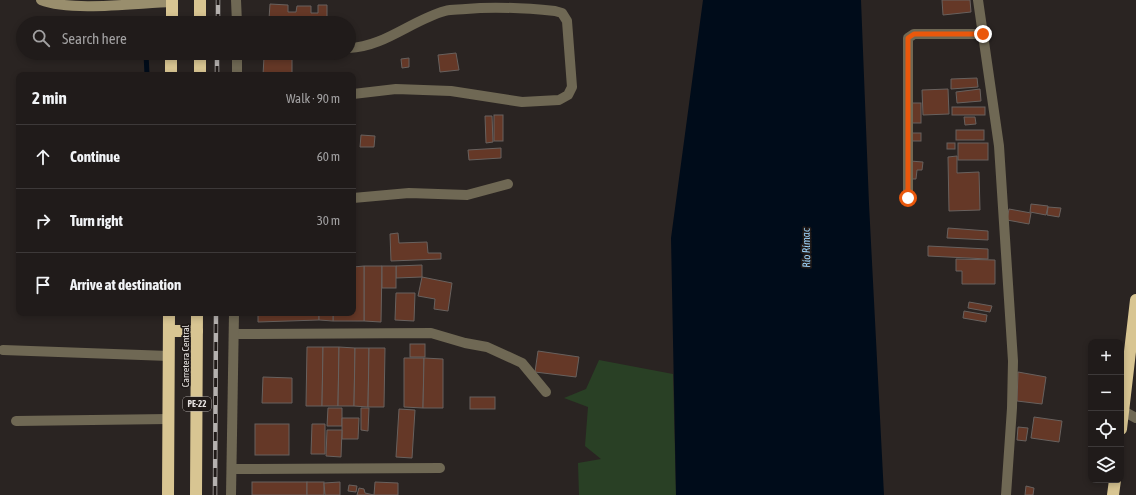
<!DOCTYPE html>
<html lang="en">
<head>
<meta charset="utf-8">
<style>
  :root { --surface:#201b1a; --page:#282423; --text:#f1f3f6; --muted:#a2a1a2; --line:#3d3939 }
  body { margin:0; font-family:"Asap Condensed",sans-serif; background:var(--page); color:var(--text) }
  .controls { position:absolute; right:12px; bottom:12px; display:grid; overflow:hidden; border-radius:8px; box-shadow:0 2px 6px #0003 }
  .controls button { width:36px; height:36px; display:grid; place-items:center; padding:0; border:0; border-bottom:1px solid var(--line); background:var(--surface); color:var(--text); font:20px sans-serif }
  .stop { position:absolute; width:12px; height:12px; margin:-9px; border:3px solid #ea580c; border-radius:50%; background:#fff }
  .stop.end { background:#ea580c; border-color:#fff; box-shadow:0 1px 4px #0008 }
  .list { margin:0; padding:0; list-style:none }
  h2 { display:flex; justify-content:space-between; align-items:center; height:52px; margin:0; padding:0 16px; font-size:17px }
  h2 small { font-size:13px; font-weight:400; color:var(--muted) }
  .list li { display:grid; grid-template-columns:26px 1fr auto; gap:12px; align-items:center; box-sizing:border-box; height:64px; padding:0 16px; border-top:1px solid var(--line) }
  .list b { display:block; font-size:15px; white-space:nowrap }
  .list em { font-size:13px; font-style:normal; color:var(--muted) }
  .icon { flex:none; width:22px; height:22px; fill:none; stroke:currentColor; stroke-width:2; stroke-linecap:round; stroke-linejoin:round }
  .map { position:relative; flex:none; width:1136px; height:495px; overflow:hidden }
  .search { position:absolute; background:var(--surface); box-shadow:0 2px 6px #0003; left:16px; top:16px; width:340px; height:44px; display:flex; align-items:center; gap:10px; box-sizing:border-box; padding:0 14px; border-radius:22px; color:var(--muted); font-size:15px }
  .panel { position:absolute; background:var(--surface); box-shadow:0 2px 6px #0003; left:16px; top:72px; width:340px; height:244px; border-radius:8px }
  .map>svg:first-child { display:block }
  .green { fill:#294025 }
  .water { fill:#000c1a }
  .lines { fill:none; stroke-linecap:round; stroke-linejoin:round }
  .stream { stroke:#000c1a; stroke-width:5 }
  .building { fill:#653827; stroke:#68615e }
  .lane { stroke:#6f6854; stroke-width:10 }
  .street { stroke:#6f6854; stroke-width:10 }
  .secondary { stroke:#998e6d; stroke-width:10 }
  .highway { stroke:#d8c592; stroke-width:12 }
  .rail-casing { stroke:#b5b1af; stroke-width:4.5 }
  .rail { stroke:#201a18; stroke-width:3; stroke-dasharray:9; stroke-linecap:butt }
  .route { stroke:#ea580c; stroke-width:5 }
  .labels { text-anchor:middle; stroke-width:3.5; stroke-linejoin:round; paint-order:stroke }
  .shield { fill:#201a18; stroke:#aba6a4; stroke-width:1 }
  .shield-label { font-size:9px; font-weight:bold; fill:#e6e2e0 }
  .street-label { font-size:10px; fill:#e6e2e0; stroke:#201a18 }
  .water-label { font-size:11px; font-style:italic; fill:#a0d7ff; stroke:#201a18 }
</style>
</head>
<body>
<div class="map">
<svg width="1136" height="495" viewBox="0 0 1136 495">
  <rect width="100%" height="100%" fill="#2a2422"/>
  <path class="green" d="M599,360L673,374L676,495H579L578,463L601,459L585,446L588,407L564,398L586,389Z"/>
  <path class="water" d="M703,0H861L869,204L884,495H676L671,238Z"/>
  <g class="lines">
    <g class="stream">
      <path d="M145,21V23"/>
      <path d="M146,53L147,75"/>
    </g>
  </g>
  <g class="building">
    <path d="M942,0H970L971,12L943,15Z"/>
    <path d="M270,4L288,5V12H296L297,6H311V13H318V5H327V23H274L275,19H269Z"/>
    <path d="M456,53L459,70L440,72L438,55Z"/>
    <path d="M264,57H292V73L263,75Z"/>
    <path d="M409,58V67L402,68L401,59Z"/>
    <path d="M977,78L978,87L951,89V79Z"/>
    <path d="M948,89L949,114L923,115L922,90Z"/>
    <path d="M980,89L981,101L957,103L956,92Z"/>
    <rect x="910" y="103" width="11" height="20"/>
    <rect x="952" y="107" width="33" height="8"/>
    <rect x="494" y="115" width="9" height="26"/>
    <path d="M485,116H492L493,142L486,143Z"/>
    <path d="M964,117H975L976,124L965,125Z"/>
    <rect x="956" y="130" width="28" height="10"/>
    <rect x="908" y="133" width="13" height="8"/>
    <path d="M361,135L375,136L374,147H360Z"/>
    <rect x="947" y="143" width="8" height="6"/>
    <rect x="958" y="143" width="30" height="17"/>
    <path d="M501,148V158L469,160L468,150Z"/>
    <path d="M957,156V173L979,172L980,210L949,211L948,157Z"/>
    <path d="M910,161L923,162L922,170H917L916,179H908Z"/>
    <path d="M1031,204L1048,206L1046,215L1030,212Z"/>
    <path d="M1048,207L1061,208L1059,217L1047,215Z"/>
    <path d="M1009,209L1031,213L1029,224L1007,220Z"/>
    <path d="M948,228L988,231V240L947,238Z"/>
    <path d="M398,233L399,243L427,242L428,253H441V259L391,261L390,234Z"/>
    <path d="M928,246L988,249V259L928,256Z"/>
    <path d="M956,259L995,260V284H962V271H956Z"/>
    <path d="M422,265V277L396,278V266Z"/>
    <path d="M364,266H382L381,322L364,321Z"/>
    <path d="M364,266V321H333V313H353V267Z"/>
    <rect x="382" y="266" width="14" height="22"/>
    <path d="M422,277L452,283L448,311L434,309L435,299L418,296Z"/>
    <path d="M396,293H415L414,321L395,320Z"/>
    <path d="M969,302L992,306L990,312L968,308Z"/>
    <path d="M964,311L987,315L986,322L963,318Z"/>
    <path d="M258,313H319V320L258,322Z"/>
    <path d="M319,313H333V321L319,320Z"/>
    <rect x="410" y="344" width="15" height="13"/>
    <path d="M307,347H323L322,406H306Z"/>
    <path d="M323,347H339L338,406H322Z"/>
    <path d="M339,347L355,348L354,406H338Z"/>
    <path d="M355,348H369L368,407L354,406Z"/>
    <path d="M369,348H385L384,407H368Z"/>
    <path d="M538,351L579,357L576,377L535,372Z"/>
    <path d="M404,358H424L423,408L404,407Z"/>
    <path d="M424,358L443,359V408H423Z"/>
    <path d="M1018,372L1046,377L1042,404L1017,401Z"/>
    <path d="M263,377L292,378V403H262Z"/>
    <rect x="470" y="397" width="25" height="12"/>
    <path d="M328,408H342V426H327Z"/>
    <path d="M361,408H369L368,431L361,430Z"/>
    <path d="M399,409L415,410L412,458L396,457Z"/>
    <path d="M1034,417L1062,421L1059,442L1031,438Z"/>
    <path d="M342,418H359L358,439H342Z"/>
    <rect x="255" y="424" width="34" height="31"/>
    <path d="M312,424H325V454H311Z"/>
    <path d="M1018,427L1028,428L1026,441L1017,440Z"/>
    <path d="M327,430H342L341,457L326,456Z"/>
    <rect x="252" y="482" width="55" height="13"/>
    <rect x="307" y="482" width="17" height="13"/>
    <path d="M340,482V495H325L324,483Z"/>
    <path d="M375,482L398,483V495H374Z"/>
    <path d="M349,485L357,486L356,492L348,491Z"/>
    <path d="M1026,486L1034,488L1033,495H1025Z"/>
    <path d="M359,488L364,489L365,493L374,495H357Z"/>
  </g>
  <g class="lines">
    <g class="lane">
      <path d="M349,48C384,47 412,20 445,11C452,9 459,10 466,9C496,6 525,8 555,11L562,13L567,21L572,87L568,95L559,100L522,102L451,91L396,89L353,94"/>
      <path d="M353,198L409,193L467,195L508,184"/>
      <path d="M234,334L431,333L465,343L487,347L522,363L546,392"/>
      <path d="M3,350L169,356"/>
      <path d="M16,421L168,419"/>
    </g>
    <g class="street">
      <path d="M236,0L237,23"/>
      <path d="M978,0L999,146L1013,361L1012,408L1006,495"/>
      <path d="M237,53V75"/>
      <path d="M908,198V38L914,34H983"/>
      <path d="M1123,411L1136,418"/>
      <path d="M232,469L440,468"/>
      <path d="M231,495L234,313"/>
    </g>
    <path class="secondary" d="M41,0C72,12 137,3 172,2"/>
    <g class="highway">
      <path d="M172,23V0"/>
      <path d="M200,23V0"/>
      <path d="M171,75V53"/>
      <path d="M200,75V53"/>
      <path d="M169,331H197"/>
      <path d="M1121,429L1136,300"/>
      <path d="M168,495L169,313"/>
      <path d="M196,495L197,313"/>
      <path d="M1113,495L1115,480"/>
    </g>
    <g class="rail-casing">
      <g id="rail">
        <path d="M218,23V0"/>
        <path d="M217,75V53"/>
        <path d="M215,495L216,313"/>
      </g>
    </g>
    <use href="#rail" class="rail"/>
  </g>
  <g class="lines">
    <path class="route" d="M908,198V38L914,34H983"/>
  </g>
  <g class="labels">
    <rect class="shield" x="183" y="397" width="28" height="14" rx="3"/>
    <g class="shield-label">
      <text x="197" y="407">PE-22</text>
    </g>
    <g class="street-label">
      <text transform="translate(185 356) rotate(-90)" y="4">Carretera Central</text>
    </g>
    <g class="water-label">
      <text transform="translate(806 248) rotate(-91)" y="4">Río Rímac</text>
    </g>
  </g>
</svg>
<div class="controls">
<button>+</button>
<button>−</button>
<button><svg class="icon" aria-label="locate" viewBox="0 0 24 24"><circle cx="12" cy="12" r="6"/><path d="M12 2v4M12 18v4M2 12h4M18 12h4"/></svg></button>
<button><svg class="icon" aria-label="layers" viewBox="0 0 24 24"><path d="M12 4l9 5-9 5-9-5zM3 14l9 5 9-5"/></svg></button>
</div>
<div class="stop" style="left:908px;top:198px"></div>
<div class="stop end" style="left:983px;top:34px"></div>
<div class="search"><svg class="icon" aria-label="search" viewBox="0 0 24 24"><circle cx="10" cy="10" r="6"/><path d="M15 15l6 6"/></svg>Search here</div>
<section class="panel">
<h2>2 min<small>Walk · 90 m</small></h2>
<ul class="list">
<li><svg class="icon" aria-label="ahead" viewBox="0 0 24 24"><path d="M12 20V5M6 11l6-6 6 6"/></svg><div><b>Continue</b></div><em>60 m</em></li>
<li><svg class="icon" aria-label="right" viewBox="0 0 24 24"><path d="M7 20v-9h11M14 6l5 5-5 5"/></svg><div><b>Turn right</b></div><em>30 m</em></li>
<li><svg class="icon" aria-label="arrive" viewBox="0 0 24 24"><path d="M6 21V4h12l-3 4 3 4H6"/></svg><div><b>Arrive at destination</b></div></li>
</ul>
</section>
</div>
</body>
</html>
